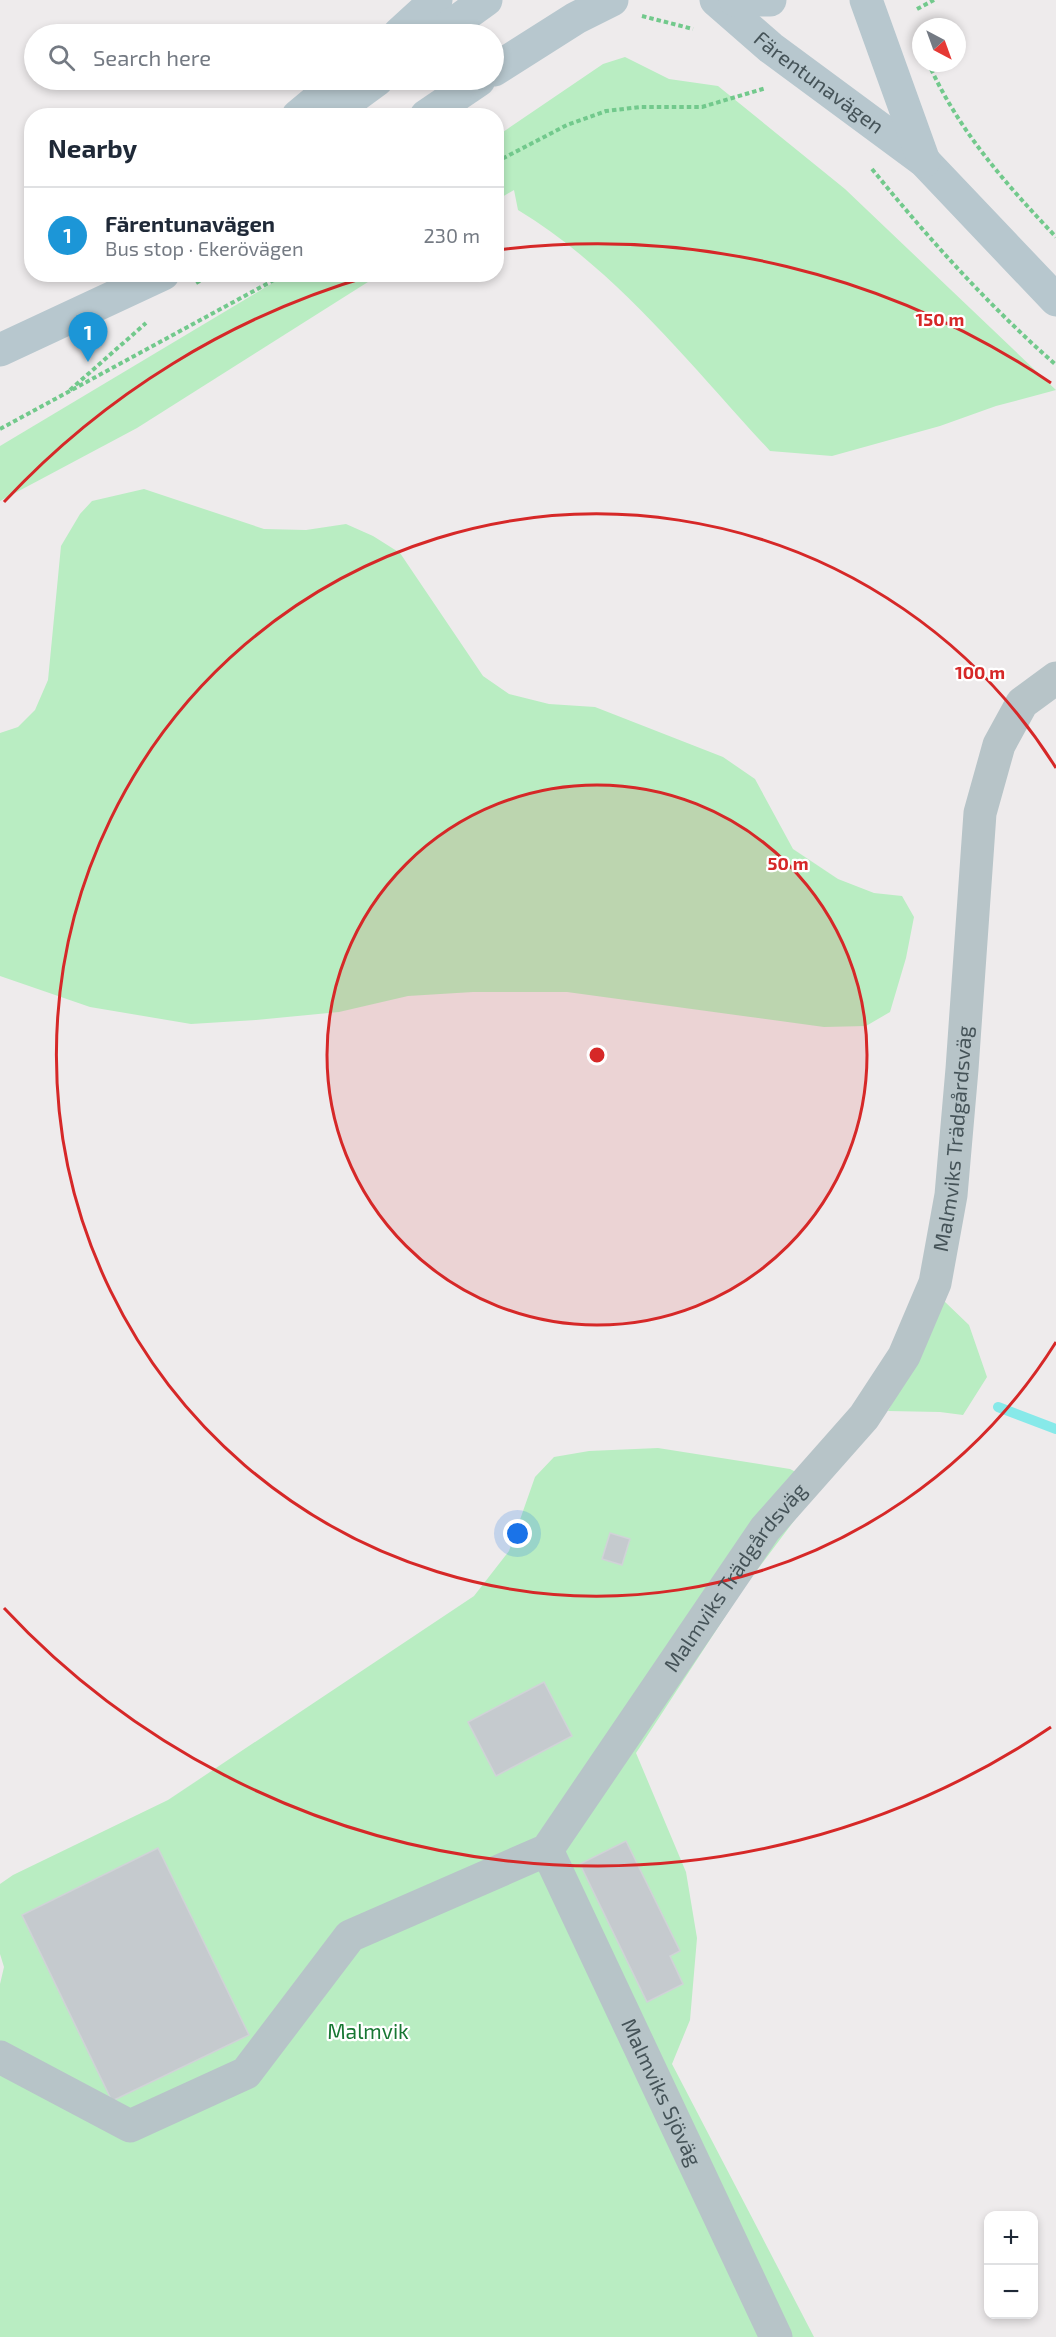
<!DOCTYPE html>
<html lang="en">
<head>
<meta charset="utf-8">
<style>
  :root { --surface:#fff; --page:#f2f2f3; --text:#1f2937; --muted:#747a83; --line:#e0e1e3; --accent:#1c96d7 }
  body { margin:0; font-family:"Exo 2",sans-serif; background:var(--page); color:var(--text) }
  .controls { position:absolute; right:18px; bottom:18px; display:grid; overflow:hidden; border-radius:12px; box-shadow:0 3px 9px #0003 }
  .controls button { width:54px; height:54px; display:grid; place-items:center; padding:0; border:0; border-bottom:2px solid var(--line); background:var(--surface); color:var(--text); font:30px sans-serif }
  .compass { position:absolute; left:912px; top:18px; width:54px; height:54px; border-radius:50%; background:var(--surface); box-shadow:0 3px 9px #0003; rotate:139deg }
  .you { position:absolute; left:518px; top:1534px; width:21px; height:21px; margin:-15px; border:4px solid #fff; border-radius:50%; background:#1a73e8; box-shadow:0 0 0 9px #1a73e833 }
  .badge { display:grid; place-items:center; width:39px; height:39px; border-radius:50%; background:var(--accent); color:#fff; font-size:20px; font-weight:700 }
  .pin { position:absolute; translate:-50% -50px; filter:drop-shadow(0 2px 3px #0008) }
  .pin::after { content:''; position:absolute; top:32px; width:21px; height:18px; background:inherit; clip-path:polygon(0 0,100% 0,50% 100%) }
  .list { margin:0; padding:0; list-style:none }
  h2 { display:flex; justify-content:space-between; align-items:center; height:78px; margin:0; padding:0 24px; font-size:26px }
  h2 small { font-size:20px; font-weight:400; color:var(--muted) }
  .list li { display:grid; grid-template-columns:39px 1fr auto; gap:18px; align-items:center; box-sizing:border-box; height:96px; padding:0 24px; border-top:2px solid var(--line) }
  .list b { display:block; font-size:22px; white-space:nowrap }
  .list p { margin:0; font-size:20px; white-space:nowrap; color:var(--muted) }
  .list em { font-size:20px; font-style:normal; color:var(--muted) }
  .icon { flex:none; width:33px; height:33px; fill:none; stroke:currentColor; stroke-width:2; stroke-linecap:round; stroke-linejoin:round }
  .map { position:relative; flex:none; width:1056px; height:2337px; overflow:hidden }
  .search { position:absolute; background:var(--surface); box-shadow:0 3px 9px #0003; left:24px; top:24px; width:480px; height:66px; display:flex; align-items:center; gap:15px; box-sizing:border-box; padding:0 21px; border-radius:33px; color:var(--muted); font-size:22px }
  .panel { position:absolute; background:var(--surface); box-shadow:0 3px 9px #0003; left:24px; top:108px; width:480px; height:174px; border-radius:24px }
  .map>svg:first-child { display:block }
  .green { fill:#b9edc2 }
  .lines { fill:none; stroke-linecap:round; stroke-linejoin:round }
  .stream { stroke:#87e9e9; stroke-width:10 }
  .building { fill:#c5cace; stroke:#d0d3d7; stroke-width:1.5 }
  .path { stroke:#72c98c; stroke-width:4; stroke-dasharray:4.5 3; stroke-linecap:butt }
  .minor { stroke:#b7c4c8; stroke-width:33 }
  .secondary { stroke:#b7c7ce; stroke-width:33 }
  .ring { fill:none; stroke:#d62828; stroke-width:3 }
  .labels { text-anchor:middle; stroke-width:4.5; stroke-linejoin:round; paint-order:stroke }
  .street-label { font-size:21px; fill:#455358; stroke:#fff }
  .park-label { font-size:21px; fill:#187733; stroke:#fff }
  .centre { fill:#d62828; stroke:#fff; stroke-width:3 }
  .ring-label { font-size:18px; text-anchor:middle; font-weight:bold; fill:#d62828; stroke:#fff; stroke-width:4.5; stroke-linejoin:round; paint-order:stroke }
</style>
</head>
<body>
<div class="map">
<svg width="1056" height="2337" viewBox="0 0 1056 2337">
  <rect width="100%" height="100%" fill="#eeebec"/>
  <g class="green">
    <path d="M625,57L669,79L718,86L845,189L1056,390L996,406L940,426L832,456L770,451C692,367 617,270 518,210L514,190L497,200V136L603,64Z"/>
    <path d="M286,275H379L137,428L0,501V446Z"/>
    <path d="M144,489L264,529L306,530L346,524L373,536L400,553L483,676L509,694L549,704L595,707L723,757L755,779L793,849L838,879L874,893L902,896L914,917L906,958L890,1012L866,1026L824,1027L567,992H473L408,996L339,1012L256,1020L191,1024L90,1007L0,976V733L18,727L35,710L48,680L61,546L80,514L92,501Z"/>
    <path d="M944,1301L969,1325L987,1377L963,1415L940,1412L888,1411Z"/>
    <path d="M658,1448L790,1469L821,1485L745,1586L636,1753L686,1872L697,1938L690,2020L672,2064L814,2337H0V1984L4,1967L0,1954V1884L13,1875L168,1800L474,1596L509,1551L535,1477L554,1457L589,1451Z"/>
  </g>
  <g class="lines">
    <path class="stream" d="M998,1407L1056,1429"/>
  </g>
  <g class="building">
    <path d="M610,1533L630,1539L622,1565L602,1559Z"/>
    <path d="M544,1682L572,1736L496,1776L468,1722Z"/>
    <path d="M626,1841L680,1951L670,1956L683,1984L647,2002L580,1864Z"/>
    <path d="M158,1848L249,2035L112,2101L22,1915Z"/>
  </g>
  <g class="lines">
    <g class="path">
      <path d="M917,9L934,0"/>
      <path d="M642,16L693,29"/>
      <path d="M931,69C962,135 1007,185 1056,237"/>
      <path d="M496,162L567,125L606,111L640,107H702L766,88"/>
      <path d="M872,169C929,239 988,305 1056,365"/>
      <path d="M196,283L211,274"/>
      <path d="M70,390L146,323"/>
      <path d="M0,429L285,274"/>
    </g>
    <g class="minor">
      <path id="s1" d="M547,1850L776,2337"/>
      <path id="s2" d="M0,2057L130,2126L246,2073L350,1936L547,1850L765,1529L864,1417L904,1356L935,1283L951,1195L962,1069L980,813L999,745L1022,703L1056,678"/>
    </g>
    <g class="secondary">
      <path id="s3" d="M716,0L771,48L924,161L1056,300"/>
      <path d="M735,0H770"/>
      <path d="M866,0L924,161"/>
      <path d="M399,34L436,0"/>
      <path d="M439,34L486,0"/>
      <path d="M494,70L576,18L612,0"/>
      <path d="M298,116L340,81"/>
      <path d="M328,116L377,80"/>
      <path d="M426,116L479,80"/>
      <path d="M0,350L163,274"/>
    </g>
  </g>
  <circle cx="597" cy="1055" r="270" fill="#d62828" fill-opacity=".12"/>
  <g class="ring">
    <circle cx="597" cy="1055" r="270"/>
    <path d="M1056 1342A541 541 0 1 1 1056 768"/>
    <path d="M1051 1727A811 811 0 0 1 4 1608M4 502A811 811 0 0 1 373 275M498 250A811 811 0 0 1 1051 383"/>
  </g>
  <g class="labels">
    <g class="street-label">
      <text dy="7" stroke="none"><textPath href="#s3" startOffset="132">Färentunavägen</textPath></text>
      <text dy="7" stroke="none"><textPath href="#s2" startOffset="1497">Malmviks Trädgårdsväg</textPath></text>
      <text dy="7" stroke="none"><textPath href="#s2" startOffset="993">Malmviks Trädgårdsväg</textPath></text>
      <text dy="7" stroke="none"><textPath href="#s1" startOffset="268">Malmviks Sjöväg</textPath></text>
    </g>
    <g class="park-label">
      <text x="368" y="2039">Malmvik</text>
    </g>
  </g>
  <circle cx="597" cy="1055" r="9" class="centre"/>
  <g class="ring-label">
    <text x="940" y="326">150 m</text>
    <text x="980" y="679">100 m</text>
    <text x="788" y="870">50 m</text>
  </g>
</svg>
<div class="controls">
<button>+</button>
<button>−</button>
</div>
<svg class="compass" viewBox="-18 -18 36 36"><path d="M0-13l5 13h-10z" fill="#e53935"/><path d="M0 13l5-13h-10z" fill="#747a83"/></svg>
<div class="you"></div>
<div class="pin badge" style="left:88px;top:362px">1</div>
<div class="search"><svg class="icon" aria-label="search" viewBox="0 0 24 24"><circle cx="10" cy="10" r="6"/><path d="M15 15l6 6"/></svg>Search here</div>
<section class="panel">
<h2>Nearby<small></small></h2>
<ul class="list">
<li><span class="badge">1</span><div><b>Färentunavägen</b><p>Bus stop · Ekerövägen</p></div><em>230 m</em></li>
</ul>
</section>
</div>
</body>
</html>
